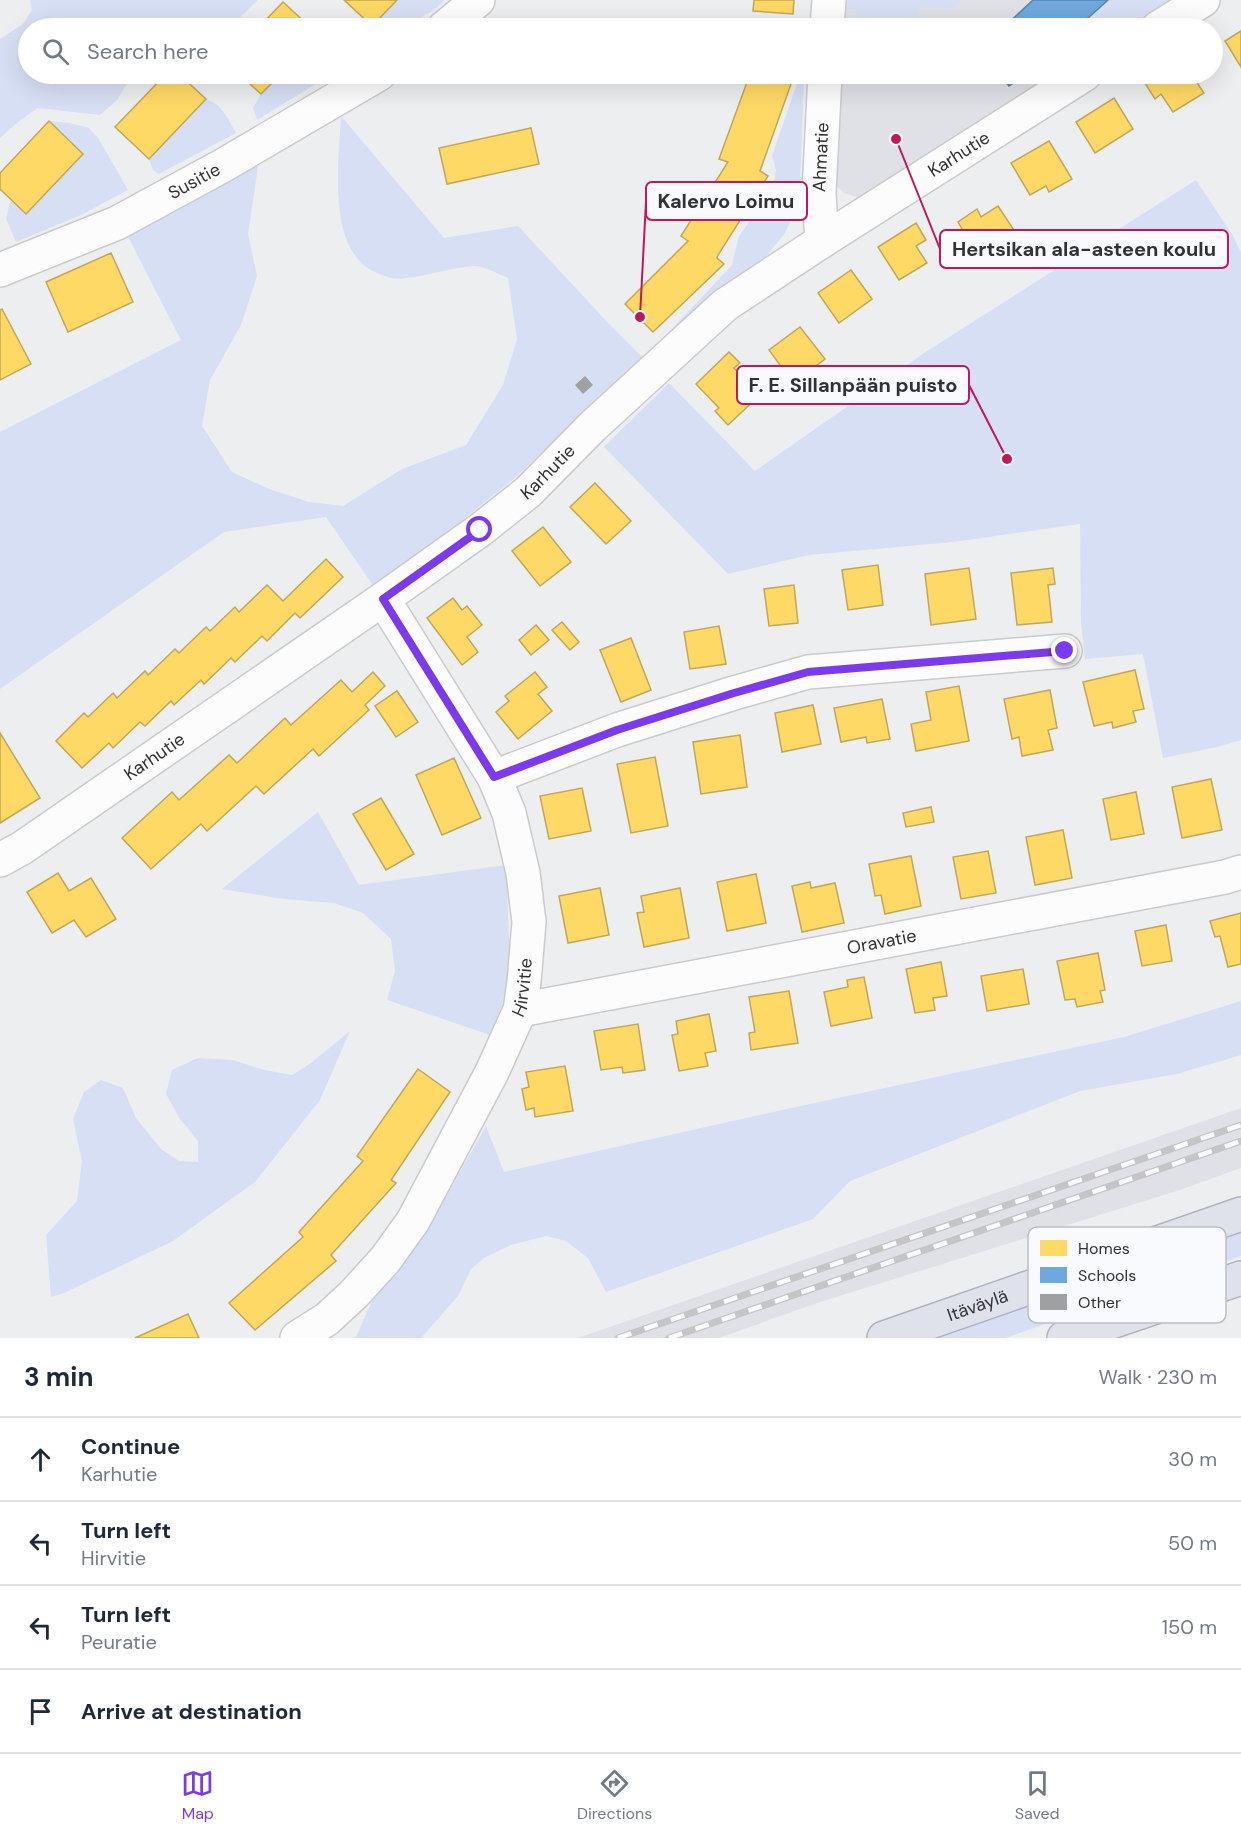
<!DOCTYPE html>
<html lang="en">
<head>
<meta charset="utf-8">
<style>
  :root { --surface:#fff; --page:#f6f6f7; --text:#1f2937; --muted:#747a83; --line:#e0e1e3; --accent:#7c3aed }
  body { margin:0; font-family:"DM Sans",sans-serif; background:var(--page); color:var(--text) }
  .stop { position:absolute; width:18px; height:18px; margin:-14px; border:4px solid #7c3aed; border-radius:50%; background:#fff }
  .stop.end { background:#7c3aed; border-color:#fff; box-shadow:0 2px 6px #0008 }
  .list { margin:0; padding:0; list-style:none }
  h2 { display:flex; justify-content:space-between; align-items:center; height:78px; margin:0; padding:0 24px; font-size:26px }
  h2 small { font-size:20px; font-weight:400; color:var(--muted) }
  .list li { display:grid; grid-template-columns:39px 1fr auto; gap:18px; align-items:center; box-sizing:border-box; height:84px; padding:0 24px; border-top:2px solid var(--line) }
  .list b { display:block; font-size:22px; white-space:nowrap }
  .list p { margin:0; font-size:20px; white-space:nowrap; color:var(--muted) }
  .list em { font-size:20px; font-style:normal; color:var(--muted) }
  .icon { flex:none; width:33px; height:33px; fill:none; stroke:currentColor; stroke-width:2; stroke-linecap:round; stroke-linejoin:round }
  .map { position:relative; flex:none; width:1241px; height:1338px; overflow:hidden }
  .search { position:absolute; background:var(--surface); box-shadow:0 6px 24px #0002; left:18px; right:18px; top:18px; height:66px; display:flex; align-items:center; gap:15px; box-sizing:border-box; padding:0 21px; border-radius:33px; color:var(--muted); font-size:22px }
  .sheet { height:414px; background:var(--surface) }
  nav { display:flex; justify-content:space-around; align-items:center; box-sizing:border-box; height:84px; border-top:2px solid var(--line); background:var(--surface); font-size:16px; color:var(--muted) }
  nav a { display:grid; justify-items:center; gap:3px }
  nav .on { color:var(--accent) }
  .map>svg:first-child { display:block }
  .built { fill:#dfe1e7 }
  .green { fill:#d7dff4 }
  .homes { fill:#ffd966; stroke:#c1a757; stroke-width:1.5 }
  .schools { fill:#6fa8dc; stroke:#5c85a9; stroke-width:1.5 }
  .building { fill:#9fa0a1 }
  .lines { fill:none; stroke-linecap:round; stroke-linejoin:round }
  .minor-casing { stroke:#cbcbcc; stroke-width:36 }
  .highway-casing { stroke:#b0b3be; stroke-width:36 }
  .minor { stroke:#fcfcfd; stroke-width:33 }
  .highway { stroke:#dfe1eb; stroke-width:33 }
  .rail-casing { stroke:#c5c5c6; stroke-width:7 }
  .rail { stroke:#f9fafe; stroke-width:4.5; stroke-dasharray:14; stroke-linecap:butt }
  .route { stroke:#7c3aed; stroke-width:8 }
  .labels { text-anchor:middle; stroke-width:6; stroke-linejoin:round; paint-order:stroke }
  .street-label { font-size:18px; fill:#313233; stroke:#f9fafe }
  .key { fill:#f9fafe; stroke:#bdbec1; stroke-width:1.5 }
  .key-label { font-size:16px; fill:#313233 }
  .leader { fill:none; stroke:#c2185b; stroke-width:2 }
  .callout-dot { fill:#c2185b; stroke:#f9fafe; stroke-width:2 }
  .callout { fill:#f9fafe; stroke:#c2185b; stroke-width:2 }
  .callout-label { font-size:20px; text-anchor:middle; font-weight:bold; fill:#313233 }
</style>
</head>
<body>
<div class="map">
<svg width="1241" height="1338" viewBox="0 0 1241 1338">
  <rect width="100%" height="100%" fill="#edeeef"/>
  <g class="built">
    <path d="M841,0H1182L1136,28H840Z"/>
    <path d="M838,74H1063L864,200L844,193L831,181Z"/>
    <path d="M1241,1108V1168L1180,1190L814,1304L719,1338H578Z"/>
  </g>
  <g class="green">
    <path d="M30,0H258L238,19L224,28H28V74H133L117,100L100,115L38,108L19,121L0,138V39L23,24L32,10Z"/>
    <path d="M397,0H445L435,9L404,28H370Z"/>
    <path d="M841,0H961L954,8L919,7L920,28H856V9H841Z"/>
    <path d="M1108,0H1182L1136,28H1077Z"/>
    <path d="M281,74H332L257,120L253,108L261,94Z"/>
    <path d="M1032,74H1063L1038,89L1032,84Z"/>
    <path d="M804,82L800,182L797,206L785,233L759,265L660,347L657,345L732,265L739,236L773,189L776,170L772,156L797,83Z"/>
    <path d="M206,99C222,104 228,119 236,133L159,174L153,170L149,159Z"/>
    <path d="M341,116L444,238L518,226L611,326L645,360L566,429L517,476L376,590L326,517L224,532L0,689V432L181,340L124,229L259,160L248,234L257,276L241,325L210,380L202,426L232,472L269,489L309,502L343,506L402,469L466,445L503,385L517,339L508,278C498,274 484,266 474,266C454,267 427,276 406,278C394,280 386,277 375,272C326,250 339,161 341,116Z"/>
    <path d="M49,121L69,123L89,128L98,138L128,190L81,215L16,242L6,218L11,199L26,214L83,154Z"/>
    <path d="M1196,180L1233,236L1241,252V740L1217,747L1163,758L1143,654L1085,659L1081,622L1080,524L953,542L809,555L728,574L604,447L669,383L755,471L924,353Z"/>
    <path d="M318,812L359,885L506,865L510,964L502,1005L493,1036L387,1000L395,971L391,939L363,913L334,903L283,899L222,889Z"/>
    <path d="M1241,1001V1055L1177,1074L1080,1091L850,1181L813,1219L606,1292L588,1258L566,1241L546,1236L511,1245L484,1258L471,1269L458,1296L421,1338H353L356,1337L372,1301L430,1225L486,1126L504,1172L796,1107L1124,1037Z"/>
    <path d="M350,1031L320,1100L255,1182L173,1241L64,1293L51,1297L46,1235L77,1201L82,1161L73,1119L84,1092L101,1080L123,1088L136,1118L161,1149L179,1161L198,1162V1141L180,1119L166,1094L172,1070L198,1058L233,1060L264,1070L292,1075L311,1063Z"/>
    <path d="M1241,1232V1256L1005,1338H939Z"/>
  </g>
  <g class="homes">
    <path d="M344,0H397L372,26Z"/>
    <path d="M754,0H794L793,14L753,11Z"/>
    <path d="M283,2L309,26L312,28H258Z"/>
    <path d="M1241,31V67L1225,41Z"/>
    <path d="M166,74H179L206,99L149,159L115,127Z"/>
    <path d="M239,74H281L261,94Z"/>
    <path d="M506,74H551L508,82Z"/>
    <path d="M750,74H764L791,84L760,171L768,176L718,255L717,258L724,264L653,332L625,304L688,241L681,236L728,162L719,159Z"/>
    <path d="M1154,74H1191L1204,93L1173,112L1161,94L1155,99L1143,80Z"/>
    <path d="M1114,98L1133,129L1095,153L1076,122Z"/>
    <path d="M49,121L83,154L26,214L0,189V173Z"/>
    <path d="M531,128L539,164L447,184L439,148Z"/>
    <path d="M1049,141L1072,179L1049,192L1046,186L1030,195L1011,163Z"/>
    <path d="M998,206L1023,244L991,266L969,234L966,236L958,222L977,209L981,217Z"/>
    <path d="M916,223L926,240L916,246L927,263L899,280L878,247Z"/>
    <path d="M111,253L133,302L68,332L46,282Z"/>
    <path d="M851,270L872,299L839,323L818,293Z"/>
    <path d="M2,309L31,364L0,380V310Z"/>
    <path d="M800,327L825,359L793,383L769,350Z"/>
    <path d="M729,352L740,363L734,368L760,395L728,425L715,411L719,408L696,384Z"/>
    <path d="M595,483L631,521L606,544L570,507Z"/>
    <path d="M543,527L571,562L540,586L512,551Z"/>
    <path d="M326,559L343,577L300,618L295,613L267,641L262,636L235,662L231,658L204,684L201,680L174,705L171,701L145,726L140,722L113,748L109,743L82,768L56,741L84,713L88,717L113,693L117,698L145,671L148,675L175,649L179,653L206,627L210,631L235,607L239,612L267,585L283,601Z"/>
    <path d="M878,565L883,605L848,610L842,570Z"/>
    <path d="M969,568L976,619L931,625L925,574Z"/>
    <path d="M1053,568L1055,584L1048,585L1052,622L1017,625L1011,573Z"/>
    <path d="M794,585L798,623L769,626L764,589Z"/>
    <path d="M453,598L462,610L467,606L482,625L467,637L478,652L462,665L427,618Z"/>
    <path d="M562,622L579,642L570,650L552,630Z"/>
    <path d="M536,625L549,640L531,655L519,640Z"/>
    <path d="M719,626L726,664L690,669L684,632Z"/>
    <path d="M631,638L651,690L621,702L600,650Z"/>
    <path d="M1135,670L1144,709L1133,711L1136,722L1113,728L1112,722L1094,726L1083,682Z"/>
    <path d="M373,672L385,686L365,705L369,710L319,756L313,749L264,794L256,786L207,831L201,824L151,869L122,838L172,792L179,800L229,755L237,763L285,718L291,725L341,680L352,692Z"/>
    <path d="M535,672L547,687L538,694L552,711L518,739L496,712L509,701L505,696Z"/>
    <path d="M959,686L969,741L916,751L911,724L931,720L926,692Z"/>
    <path d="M1050,690L1057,728L1048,730L1053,750L1022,756L1019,737L1012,739L1004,699Z"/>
    <path d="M397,691L418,722L396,737L375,706Z"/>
    <path d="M882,699L890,739L867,743L866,737L841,742L834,708Z"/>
    <path d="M813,705L821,744L782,752L775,713Z"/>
    <path d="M0,733L40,798L0,823Z"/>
    <path d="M740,735L747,787L701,794L693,742Z"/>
    <path d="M655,757L668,826L631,833L617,764Z"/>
    <path d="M454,758L481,818L442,835L416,775Z"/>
    <path d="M1211,779L1222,830L1182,838L1172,787Z"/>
    <path d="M582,788L591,831L549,839L540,796Z"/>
    <path d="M1136,792L1144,834L1111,840L1103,799Z"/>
    <path d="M381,798L414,854L386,870L353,814Z"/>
    <path d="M931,807L934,822L906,827L903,813Z"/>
    <path d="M1063,830L1072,878L1035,885L1026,837Z"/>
    <path d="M988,851L996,893L961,899L953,857Z"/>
    <path d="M911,856L921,906L885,914L881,895L875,896L869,864Z"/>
    <path d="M58,873L69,891L91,878L116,919L86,937L74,920L52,933L27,892Z"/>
    <path d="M756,874L766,923L727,931L717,882Z"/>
    <path d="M810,882L811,888L835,883L844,923L802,932L792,886Z"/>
    <path d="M600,888L609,935L568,943L559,896Z"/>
    <path d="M680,888L689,938L644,947L637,913L644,912L641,896Z"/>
    <path d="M1241,913V964L1228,967L1220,936L1215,937L1210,921Z"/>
    <path d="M1166,925L1172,961L1142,966L1135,931Z"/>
    <path d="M1098,953L1105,990L1100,991L1103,1002L1077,1007L1075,999L1065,1000L1057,961Z"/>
    <path d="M941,962L947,996L933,998L935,1010L915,1013L906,969Z"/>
    <path d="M1023,969L1029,1004L987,1011L981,976Z"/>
    <path d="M864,977L872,1018L831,1026L824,992L848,987L847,980Z"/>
    <path d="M789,991L798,1043L751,1050L749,1033L755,1032L749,997Z"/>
    <path d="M709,1014L716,1051L705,1053L708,1066L679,1071L672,1035L678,1034L676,1021Z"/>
    <path d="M638,1024L645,1070L623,1073L622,1067L601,1070L594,1031Z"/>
    <path d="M565,1066L573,1111L535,1117L534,1108L526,1110L522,1089L529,1087L526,1072Z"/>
    <path d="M418,1069L450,1092L391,1180L396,1183L331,1255L336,1261L255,1330L229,1303L303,1237L299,1232L363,1161L357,1156Z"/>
    <path d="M188,1314L199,1338H135Z"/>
  </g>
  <g class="schools">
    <path d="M1033,0H1108L1077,28H1003Z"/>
    <path d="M1000,74H1021L1023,76L1009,86Z"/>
  </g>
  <path class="building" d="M585,376L593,385L583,394L575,385Z"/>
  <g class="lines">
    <g class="minor-casing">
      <g id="minor">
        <path d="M444,28L478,0"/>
        <path d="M827,28L829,0"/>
        <path d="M1158,28L1203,0"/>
        <path id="s1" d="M822,241L819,193L825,74"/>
        <path id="s2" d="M0,270L117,223L222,166L379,74"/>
        <path d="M494,777L617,730L734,693L808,672L1065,651"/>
        <path id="s3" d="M0,860L22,848L383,599L480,530L528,492L592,427L725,305L822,241L1085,74"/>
        <path id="s4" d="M520,1010L1225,877L1241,872"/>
        <path id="s5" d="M297,1338L327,1319L353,1295L385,1260L413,1221L492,1072L520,1010L524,982L529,922L523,873L509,813L494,777L383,599"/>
      </g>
    </g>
    <g class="highway-casing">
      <g id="highway">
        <path id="s6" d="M884,1338L1241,1214"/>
        <path d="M1064,1338L1241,1278"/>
      </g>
    </g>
    <use href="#minor" class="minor"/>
    <use href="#highway" class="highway"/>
    <g class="rail-casing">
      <g id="rail">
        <path d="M618,1338L1241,1125"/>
        <path d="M669,1338L1241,1141"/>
      </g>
    </g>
    <use href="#rail" class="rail"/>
  </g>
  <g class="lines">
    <path class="route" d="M480,530L383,599L494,777L617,730L734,693L808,672L1065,651"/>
  </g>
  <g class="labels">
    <g class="street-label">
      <text dy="6" stroke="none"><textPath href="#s3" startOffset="1194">Karhutie</textPath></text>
      <text dy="6" stroke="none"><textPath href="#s1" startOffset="84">Ahmatie</textPath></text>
      <text dy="6" stroke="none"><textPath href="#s2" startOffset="214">Susitie</textPath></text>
      <text dy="6" stroke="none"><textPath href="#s3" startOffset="672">Karhutie</textPath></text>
      <text dy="6" stroke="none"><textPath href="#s3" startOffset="186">Karhutie</textPath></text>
      <text dy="6" stroke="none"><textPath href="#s4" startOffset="368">Oravatie</textPath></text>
      <text dy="6" stroke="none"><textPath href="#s5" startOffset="426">Hirvitie</textPath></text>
      <text dy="6" stroke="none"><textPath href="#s6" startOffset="99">Itäväylä</textPath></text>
    </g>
  </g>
  <rect x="1028" y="1227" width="198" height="96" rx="9" class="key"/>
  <rect x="1040" y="1240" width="27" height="16" fill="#ffd966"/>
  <rect x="1040" y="1267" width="27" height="16" fill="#6fa8dc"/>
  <rect x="1040" y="1294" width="27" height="16" fill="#9fa0a1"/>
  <g class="key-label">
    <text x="1078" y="1254">Homes</text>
    <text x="1078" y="1281">Schools</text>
    <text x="1078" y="1308">Other</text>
  </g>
  <path class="leader" d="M640 317L646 201M896 139L940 249M1007 459L969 385"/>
  <g class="callout-dot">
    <circle cx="640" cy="317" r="6"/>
    <circle cx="896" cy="139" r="6"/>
    <circle cx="1007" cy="459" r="6"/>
  </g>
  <g class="callout">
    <rect x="646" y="182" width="161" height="38" rx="6"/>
    <rect x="940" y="230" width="288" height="38" rx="6"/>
    <rect x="737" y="366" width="232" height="38" rx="6"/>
  </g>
  <g class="callout-label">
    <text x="726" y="208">Kalervo Loimu</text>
    <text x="1084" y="256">Hertsikan ala-asteen koulu</text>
    <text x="853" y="392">F. E. Sillanpään puisto</text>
  </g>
</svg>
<div class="stop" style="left:480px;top:530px"></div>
<div class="stop end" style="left:1065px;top:651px"></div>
<div class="search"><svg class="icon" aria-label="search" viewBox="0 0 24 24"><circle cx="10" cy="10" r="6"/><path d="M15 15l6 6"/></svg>Search here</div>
</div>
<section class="sheet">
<h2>3 min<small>Walk · 230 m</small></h2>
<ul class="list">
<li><svg class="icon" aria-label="ahead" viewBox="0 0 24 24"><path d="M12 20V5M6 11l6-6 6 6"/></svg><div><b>Continue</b><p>Karhutie</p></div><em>30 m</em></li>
<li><svg class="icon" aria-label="left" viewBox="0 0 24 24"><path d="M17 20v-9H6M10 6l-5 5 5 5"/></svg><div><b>Turn left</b><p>Hirvitie</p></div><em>50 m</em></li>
<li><svg class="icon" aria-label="left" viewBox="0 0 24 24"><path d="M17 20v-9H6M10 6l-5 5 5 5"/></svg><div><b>Turn left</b><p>Peuratie</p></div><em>150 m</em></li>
<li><svg class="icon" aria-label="arrive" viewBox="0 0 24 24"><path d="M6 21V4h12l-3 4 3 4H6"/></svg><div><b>Arrive at destination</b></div></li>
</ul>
</section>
<nav>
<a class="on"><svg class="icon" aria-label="map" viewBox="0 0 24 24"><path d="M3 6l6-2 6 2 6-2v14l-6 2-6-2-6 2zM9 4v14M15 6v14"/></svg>Map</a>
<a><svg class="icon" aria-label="directions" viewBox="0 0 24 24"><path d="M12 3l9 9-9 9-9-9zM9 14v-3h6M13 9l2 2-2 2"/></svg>Directions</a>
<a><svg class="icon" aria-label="saved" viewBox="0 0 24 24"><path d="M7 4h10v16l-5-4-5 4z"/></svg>Saved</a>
</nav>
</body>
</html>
